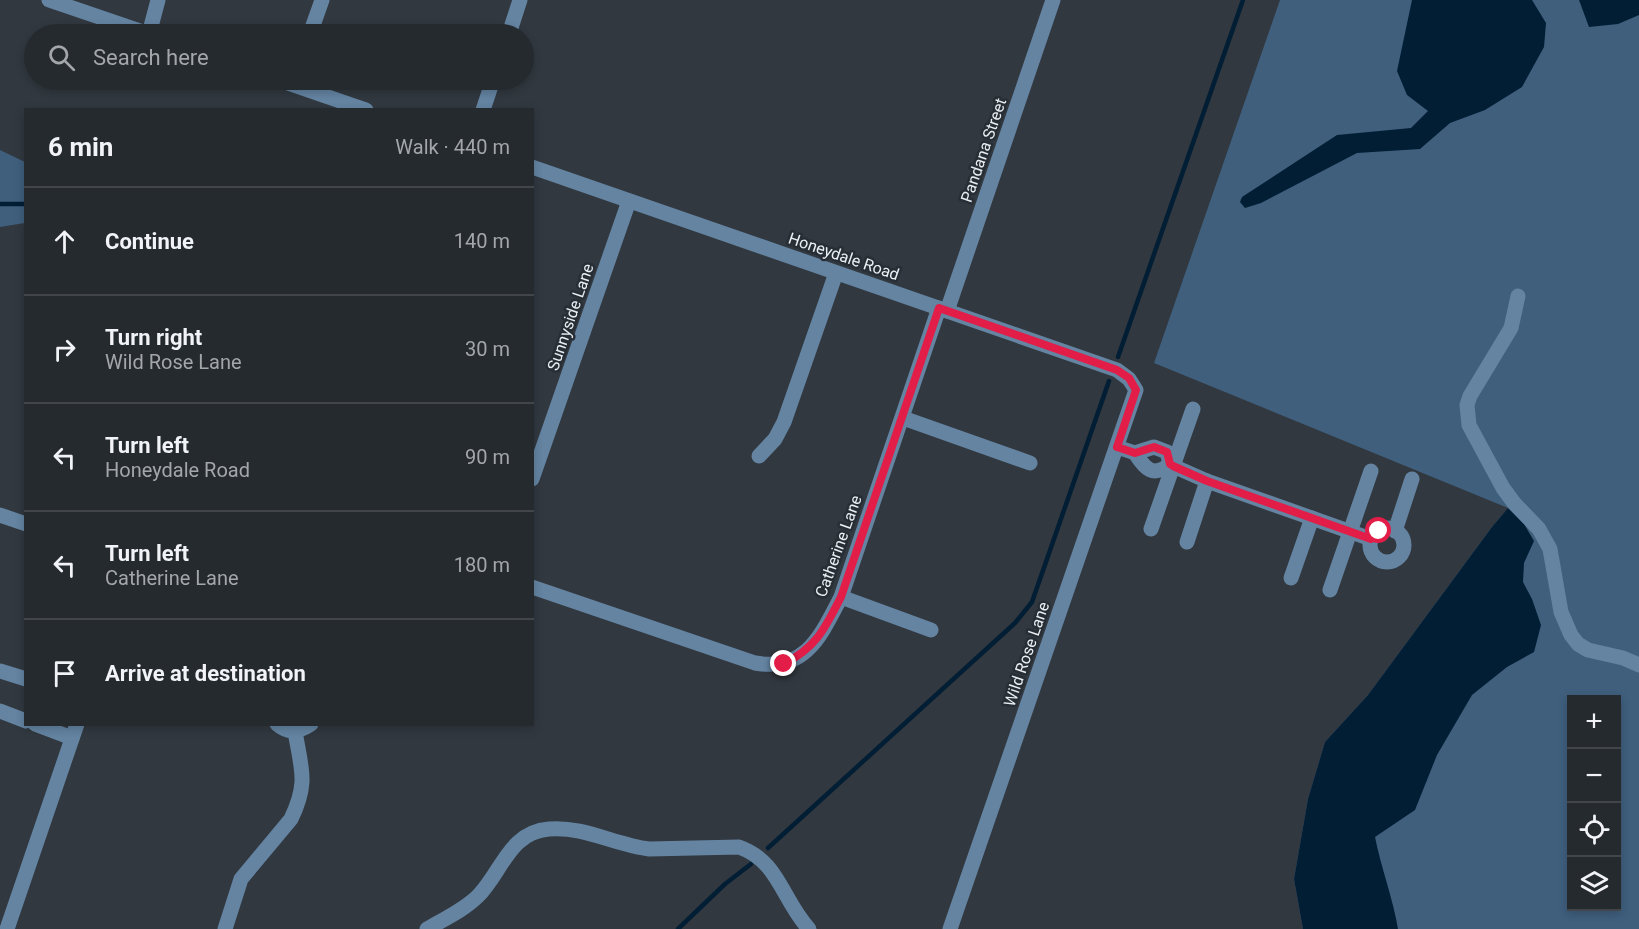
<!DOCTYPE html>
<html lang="en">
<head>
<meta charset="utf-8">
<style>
  :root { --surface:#252a2f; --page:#2d3237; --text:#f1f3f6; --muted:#a3a7aa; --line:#42464b }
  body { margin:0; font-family:Roboto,sans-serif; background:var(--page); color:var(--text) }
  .controls { position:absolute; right:18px; bottom:18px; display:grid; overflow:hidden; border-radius:0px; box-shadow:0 3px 9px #0003 }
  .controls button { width:54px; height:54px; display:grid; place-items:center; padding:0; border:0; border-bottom:2px solid var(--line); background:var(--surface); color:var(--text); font:30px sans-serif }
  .stop { position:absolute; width:18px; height:18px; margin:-14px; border:4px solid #e11d48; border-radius:50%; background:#fff }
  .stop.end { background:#e11d48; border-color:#fff; box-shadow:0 2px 6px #0008 }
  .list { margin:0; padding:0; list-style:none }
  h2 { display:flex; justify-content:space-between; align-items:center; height:78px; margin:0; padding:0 24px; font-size:26px }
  h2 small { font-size:20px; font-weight:400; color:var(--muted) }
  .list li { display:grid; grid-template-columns:39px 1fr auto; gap:18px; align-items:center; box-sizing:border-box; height:108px; padding:0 24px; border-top:2px solid var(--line) }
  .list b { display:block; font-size:22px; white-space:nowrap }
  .list p { margin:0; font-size:20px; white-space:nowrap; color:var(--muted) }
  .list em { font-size:20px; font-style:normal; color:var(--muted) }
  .icon { flex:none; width:33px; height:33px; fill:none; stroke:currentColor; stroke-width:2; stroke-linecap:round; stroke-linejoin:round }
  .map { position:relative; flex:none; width:1639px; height:929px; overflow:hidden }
  .search { position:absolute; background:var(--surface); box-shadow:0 3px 9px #0003; left:24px; top:24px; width:510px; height:66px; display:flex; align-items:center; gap:15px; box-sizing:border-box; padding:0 21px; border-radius:33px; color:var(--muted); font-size:22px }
  .panel { position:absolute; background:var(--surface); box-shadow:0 3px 9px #0003; left:24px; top:108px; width:510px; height:618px; border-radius:0px }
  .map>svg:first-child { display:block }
  .green { fill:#3f5f7d; fill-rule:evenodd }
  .water { fill:#021e35 }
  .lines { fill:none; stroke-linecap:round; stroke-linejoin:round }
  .stream { stroke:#021e35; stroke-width:4.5 }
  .minor { stroke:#6484a2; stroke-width:15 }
  .route { stroke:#e11d48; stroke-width:8 }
  .labels { text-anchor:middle; stroke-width:5; stroke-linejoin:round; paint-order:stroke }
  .street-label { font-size:16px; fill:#eaeff3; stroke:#272e35 }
</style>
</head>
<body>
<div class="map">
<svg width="1639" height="929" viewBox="0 0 1639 929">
  <rect width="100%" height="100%" fill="#31383f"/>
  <g class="green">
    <path d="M1280,0H1639V929H1303L1294,879L1308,799L1325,742L1368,695L1492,527L1508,508L1154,363ZM1572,700H1616V906H1572Z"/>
    <path d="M0,150L25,162V223L0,227Z"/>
  </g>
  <g class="water">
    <path d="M1412,0H1532L1546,23L1544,47L1522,87L1485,110L1450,123L1420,149L1357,153L1261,203L1245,208L1240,202L1242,197L1337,135L1411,128L1428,111L1407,95L1397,71Z"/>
    <path d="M1579,0H1639V15L1618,24L1589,27Z"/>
    <path d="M1508,508L1524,524L1534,541L1524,563L1523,582L1532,599L1541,625L1534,652L1507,667L1472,695L1437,755L1415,810L1375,837C1381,868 1393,898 1398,929H1303L1294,879L1308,799L1325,742L1368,695L1492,527Z"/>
  </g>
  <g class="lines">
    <g class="stream">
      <path d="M0,204H26"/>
      <path d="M1118,357L1243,0"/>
      <path d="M768,848L1015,623L1032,602L1109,381"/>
      <path d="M678,929L725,884L751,864"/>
    </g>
    <g class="minor">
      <path d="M49,0L149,34"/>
      <path d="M149,34L158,0"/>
      <path d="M310,34L322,0"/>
      <path d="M509,34L520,0"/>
      <path d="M279,80L366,110"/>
      <path d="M483,110L493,80"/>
      <path d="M532,167L1117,370L1129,379L1136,390L950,929"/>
      <path d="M1518,296L1511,328L1470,396L1467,405L1469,425L1503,488L1514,503L1539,529L1550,549L1561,612L1571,635L1578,644L1588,650L1623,658L1639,665"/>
      <path d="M947,311L1053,0"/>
      <path d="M903,418L1030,463"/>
      <path d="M1117,447L1135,453L1154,447L1167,452L1170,464L1173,466L1207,481L1371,539"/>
      <path d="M1135,453C1145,469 1153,478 1170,464"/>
      <path d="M759,456L775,439L784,422L836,273"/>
      <path d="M532,479L629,201"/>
      <path d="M0,515L26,524"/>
      <circle cx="1387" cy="545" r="17"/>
      <path d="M1151,529L1193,409"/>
      <path d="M1395,531L1412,479"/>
      <path d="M1187,542L1207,481"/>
      <path d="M1291,578L1312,518"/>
      <path d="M532,587L755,663C806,672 821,635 841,597L939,308"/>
      <path d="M1330,590L1371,471"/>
      <path d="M841,597L931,630"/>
      <path d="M0,671L26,679"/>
      <path d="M0,711L26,721"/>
      <path d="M35,724L72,738"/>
      <path d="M277,724C288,734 299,732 311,724"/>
      <path d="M7,929L77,724"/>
      <path d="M225,929L241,879L291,819C309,782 301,769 295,731"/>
      <path d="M427,929C444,919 464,910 478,896C502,872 509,832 549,829C584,826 615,845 649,849L739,847C779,861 782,900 809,929"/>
    </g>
  </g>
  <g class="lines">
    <path class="route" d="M784,664C817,647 825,628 841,597L939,308L1117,370L1129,378L1136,390L1117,447L1135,453L1154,447L1167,452L1170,464L1173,466L1207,481L1371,539L1379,531"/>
  </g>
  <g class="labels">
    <g class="street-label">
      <text transform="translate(983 150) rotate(-71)" y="6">Pandana Street</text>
      <text transform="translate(844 256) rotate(19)" y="6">Honeydale Road</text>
      <text transform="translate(570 317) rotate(-71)" y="6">Sunnyside Lane</text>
      <text transform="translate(838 546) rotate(-70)" y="6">Catherine Lane</text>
      <text transform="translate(1026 654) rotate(-71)" y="6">Wild Rose Lane</text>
    </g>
  </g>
</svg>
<div class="controls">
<button>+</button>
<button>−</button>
<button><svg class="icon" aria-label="locate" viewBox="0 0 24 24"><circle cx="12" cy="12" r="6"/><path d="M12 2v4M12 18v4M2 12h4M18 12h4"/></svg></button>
<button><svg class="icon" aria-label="layers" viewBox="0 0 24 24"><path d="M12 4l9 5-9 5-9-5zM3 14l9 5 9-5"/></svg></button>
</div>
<div class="stop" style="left:1379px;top:531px"></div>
<div class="stop end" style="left:784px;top:664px"></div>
<div class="search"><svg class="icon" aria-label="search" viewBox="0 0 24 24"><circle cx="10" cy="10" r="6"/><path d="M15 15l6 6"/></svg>Search here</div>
<section class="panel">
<h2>6 min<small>Walk · 440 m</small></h2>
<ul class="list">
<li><svg class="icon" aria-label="ahead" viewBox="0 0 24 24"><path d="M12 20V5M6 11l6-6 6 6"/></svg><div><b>Continue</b></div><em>140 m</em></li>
<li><svg class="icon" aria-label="right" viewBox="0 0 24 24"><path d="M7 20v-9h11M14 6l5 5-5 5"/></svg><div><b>Turn right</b><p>Wild Rose Lane</p></div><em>30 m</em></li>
<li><svg class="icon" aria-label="left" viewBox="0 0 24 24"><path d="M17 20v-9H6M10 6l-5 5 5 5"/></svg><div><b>Turn left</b><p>Honeydale Road</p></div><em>90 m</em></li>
<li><svg class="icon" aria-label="left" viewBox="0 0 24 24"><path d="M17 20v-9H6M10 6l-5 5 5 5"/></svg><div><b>Turn left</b><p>Catherine Lane</p></div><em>180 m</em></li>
<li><svg class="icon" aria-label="arrive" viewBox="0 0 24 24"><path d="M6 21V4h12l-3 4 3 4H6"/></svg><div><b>Arrive at destination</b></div></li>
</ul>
</section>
</div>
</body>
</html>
